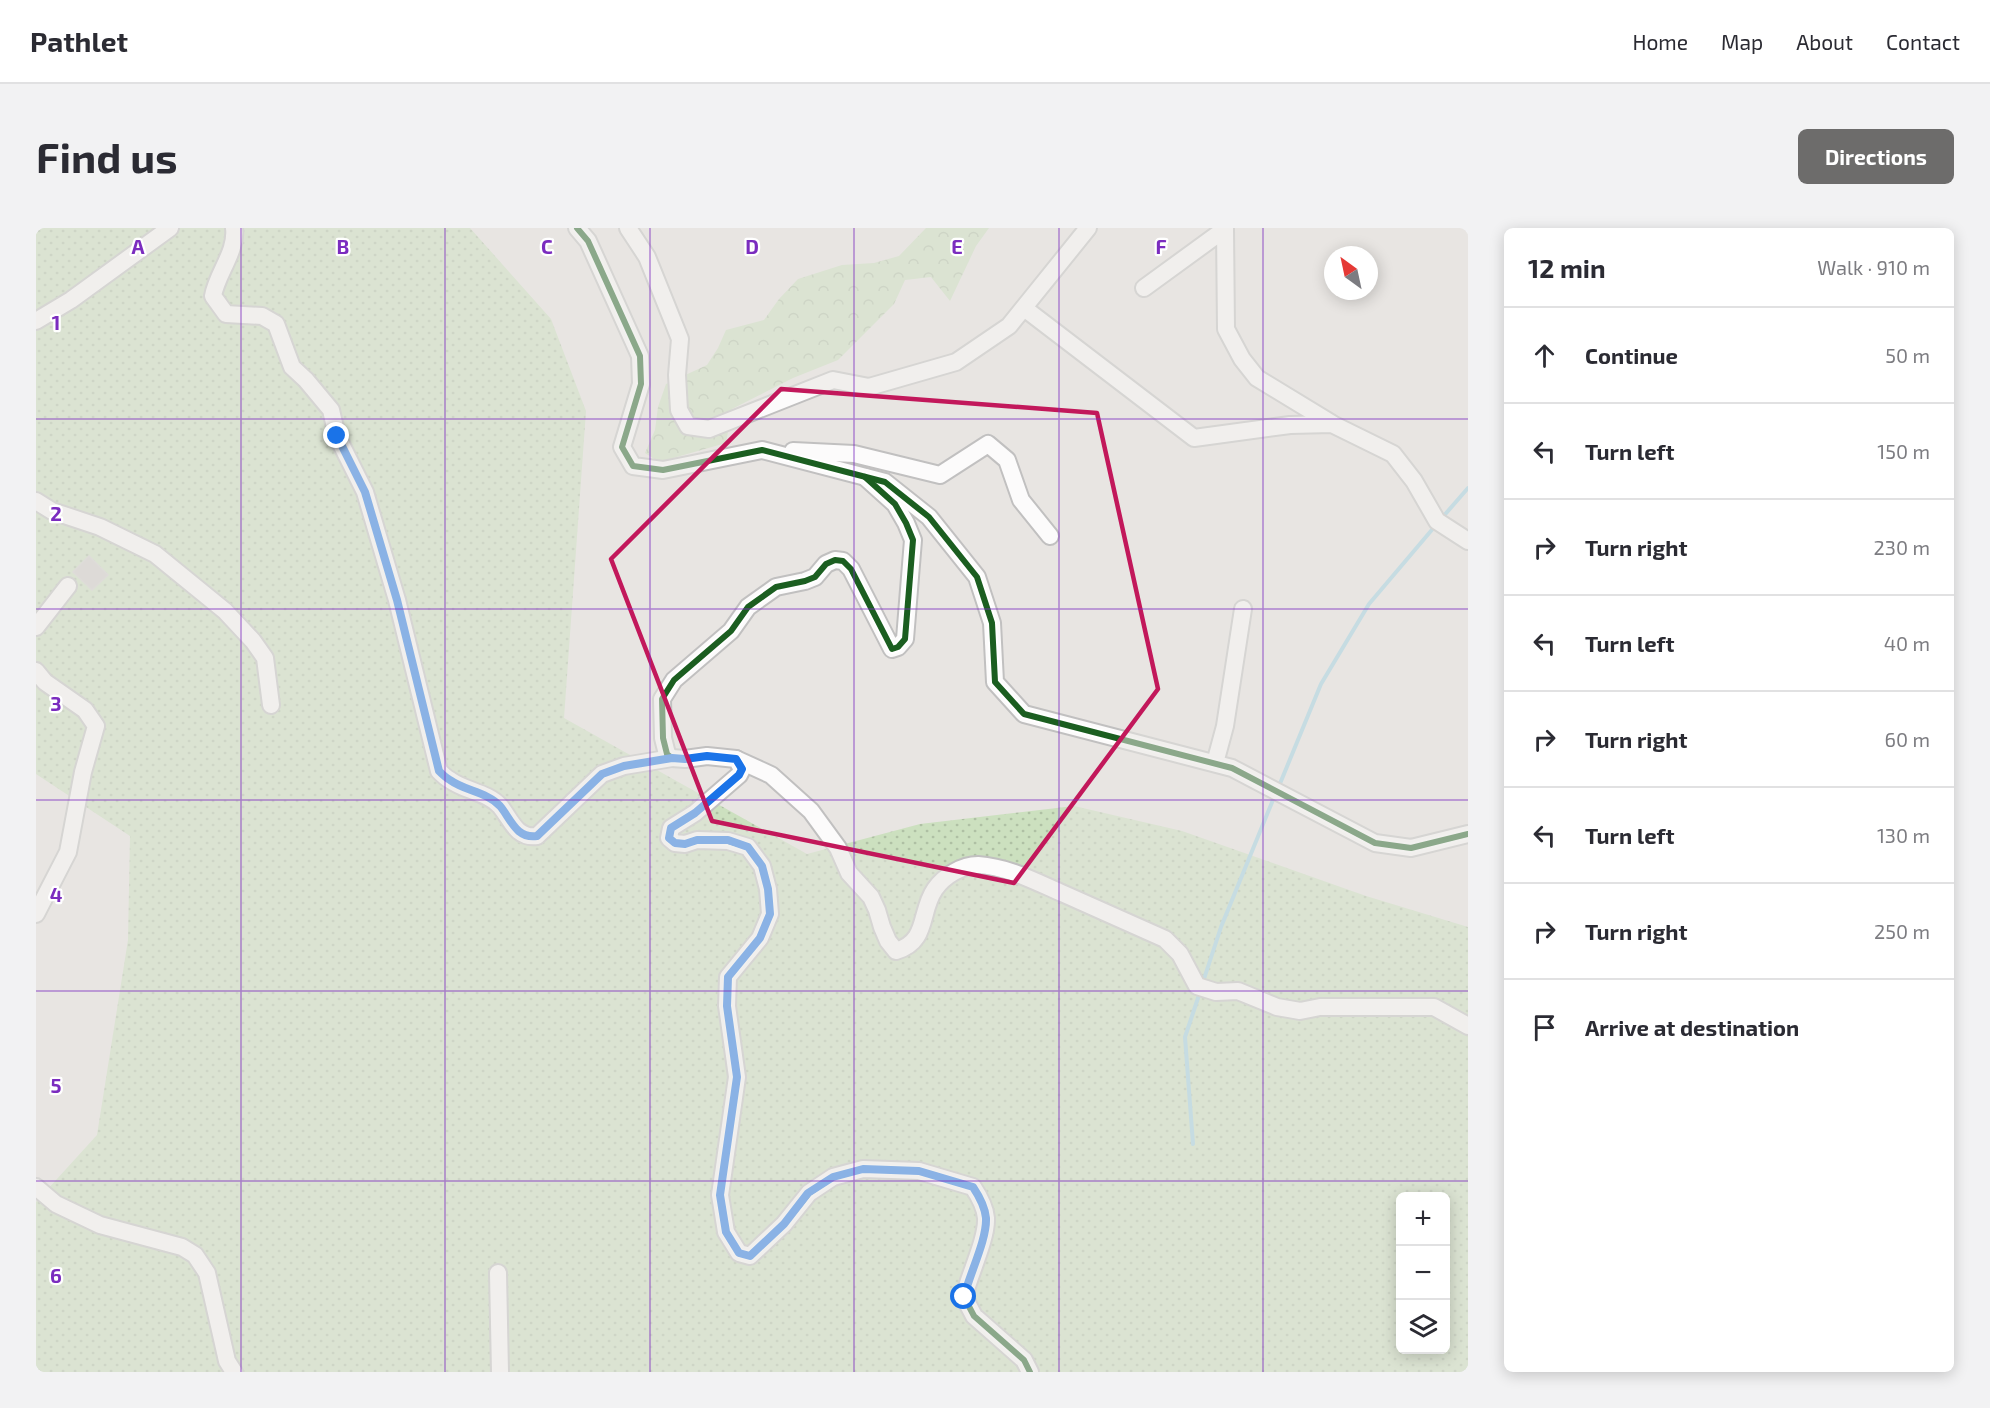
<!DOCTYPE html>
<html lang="en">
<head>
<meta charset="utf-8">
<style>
  :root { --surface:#fff; --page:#f2f2f3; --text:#2b2b33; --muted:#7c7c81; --line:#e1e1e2; --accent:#6d6c6b }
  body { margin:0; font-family:"Exo 2",sans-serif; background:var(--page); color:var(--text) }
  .controls { position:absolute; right:18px; bottom:18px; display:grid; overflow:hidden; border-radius:9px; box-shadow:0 3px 15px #0003 }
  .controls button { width:54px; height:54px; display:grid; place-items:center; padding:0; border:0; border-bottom:2px solid var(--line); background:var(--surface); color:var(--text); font:30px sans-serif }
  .compass { position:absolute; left:1288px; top:18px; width:54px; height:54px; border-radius:50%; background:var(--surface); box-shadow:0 3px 15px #0003; rotate:327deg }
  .stop { position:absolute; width:18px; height:18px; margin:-14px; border:4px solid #1a73e8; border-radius:50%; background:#fff }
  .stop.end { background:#1a73e8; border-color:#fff; box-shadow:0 2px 6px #0008 }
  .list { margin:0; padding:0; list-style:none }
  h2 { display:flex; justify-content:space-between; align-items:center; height:78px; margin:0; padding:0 24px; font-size:26px }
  h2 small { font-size:20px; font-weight:400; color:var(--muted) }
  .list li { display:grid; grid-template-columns:39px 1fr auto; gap:18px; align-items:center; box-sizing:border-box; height:96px; padding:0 24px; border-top:2px solid var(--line) }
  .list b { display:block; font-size:22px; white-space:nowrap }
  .list em { font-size:20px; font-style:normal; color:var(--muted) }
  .icon { flex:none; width:33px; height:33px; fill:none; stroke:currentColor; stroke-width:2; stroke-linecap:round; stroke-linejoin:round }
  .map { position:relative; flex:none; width:1432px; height:1144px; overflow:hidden; border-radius:9px }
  header { display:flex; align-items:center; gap:36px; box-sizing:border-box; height:84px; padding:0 30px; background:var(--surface); border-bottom:2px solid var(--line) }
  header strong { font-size:28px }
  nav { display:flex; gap:33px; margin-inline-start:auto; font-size:21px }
  .intro { display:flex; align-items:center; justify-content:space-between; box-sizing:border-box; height:144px; padding:0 36px }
  h1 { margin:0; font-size:42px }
  .button { padding:15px 27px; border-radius:9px; background:var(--accent); color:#fff; font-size:21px; font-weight:700 }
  main { display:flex; gap:36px; padding:0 36px }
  aside { flex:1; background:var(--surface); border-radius:9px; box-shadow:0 3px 15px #0003 }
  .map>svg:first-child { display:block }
  .grass { fill:url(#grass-dots); fill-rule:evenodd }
  .forest { fill:url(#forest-crowns) }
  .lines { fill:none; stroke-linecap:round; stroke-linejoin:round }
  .stream { stroke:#9ed0e2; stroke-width:4 }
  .building { fill:#d0cdcb; stroke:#d3d1ce; stroke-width:1.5 }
  .minor-casing { stroke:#c1c0c0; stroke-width:20 }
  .minor { stroke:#fcfbfb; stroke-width:16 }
  .cycleway-casing { stroke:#fff; stroke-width:10 }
  .cycleway { stroke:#1b5e20; stroke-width:6 }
  .route { stroke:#1a73e8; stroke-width:8 }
  .marked { fill:none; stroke:#c2185b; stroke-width:4.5; stroke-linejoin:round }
  .grid { fill:none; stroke:#7b2cbf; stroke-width:1.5; stroke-opacity:0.55 }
  .grid-label { font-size:20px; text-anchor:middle; font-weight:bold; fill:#7b2cbf; stroke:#fff; stroke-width:4.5; stroke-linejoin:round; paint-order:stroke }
</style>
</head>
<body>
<header>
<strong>Pathlet</strong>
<nav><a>Home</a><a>Map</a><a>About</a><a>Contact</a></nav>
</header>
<div class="intro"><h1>Find us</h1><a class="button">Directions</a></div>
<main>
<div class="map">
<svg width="1432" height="1144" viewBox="0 0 1432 1144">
  <defs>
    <pattern id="grass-dots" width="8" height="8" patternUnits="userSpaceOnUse" patternTransform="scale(1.5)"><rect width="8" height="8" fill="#cce0bf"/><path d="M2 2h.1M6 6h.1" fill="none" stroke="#afc0a4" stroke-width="1.8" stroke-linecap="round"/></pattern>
    <pattern id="forest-crowns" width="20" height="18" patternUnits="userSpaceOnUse" patternTransform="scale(1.5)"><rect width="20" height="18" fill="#cce0bf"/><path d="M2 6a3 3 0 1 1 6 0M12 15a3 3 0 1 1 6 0" fill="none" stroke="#afc0a4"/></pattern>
  </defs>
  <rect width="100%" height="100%" fill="#e8e5e2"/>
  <path class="grass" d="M0,0H434L515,91L550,183L528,490L771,626L884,596L1038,578L1146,603L1330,668L1432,699V1144H0V974L61,907L92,712L94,608L0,546ZM1364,968H1410V1122H1364Z"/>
  <path class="forest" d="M890,0H953L940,18L914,73L895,49L869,52L858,76L802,132L757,150L696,181L690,215L623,234L609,225L619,202L622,179L630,156L671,137L682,120L690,102L728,92L743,71L762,51L806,37L838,35L863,28Z"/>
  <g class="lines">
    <g class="stream">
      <path d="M1405,291L1432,260"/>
      <path d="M1243,558L1285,456L1333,376L1400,297"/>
      <path d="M1166,757L1185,699L1239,567"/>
      <path d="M1157,916L1149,809L1164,764"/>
    </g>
  </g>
  <path class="building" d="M53,328L72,347L56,362L37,344Z"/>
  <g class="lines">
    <g class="minor-casing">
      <g id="minor">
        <path d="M198,0C201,24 181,45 177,68L190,86L226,88L240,96L256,139L270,152L295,182L301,208L329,264L361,372L403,543C406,546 410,550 414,552C429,563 451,564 464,578C475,591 480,611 501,608L566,546L588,538L636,530"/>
        <path d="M541,0L552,13L604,128L605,156L586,219L597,238L627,242L726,222L849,254L893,289L941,349L956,395L959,454L988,486L1196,540L1339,615L1375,620L1432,606"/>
        <path d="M592,0L611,29L644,111L641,147L643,182L652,198L673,201L797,152L833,159L920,134L973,98L1052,0"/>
        <path d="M1189,0L1190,101L1206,131L1221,150L1295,195"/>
        <path d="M1108,60L1189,1"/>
        <path d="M988,80L1158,210L1254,197L1296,196L1357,226L1378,253L1401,293L1432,313"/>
        <path d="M0,93L35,72L134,0"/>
        <path d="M757,223L818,226L904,247L952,216L971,232L985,272L1014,308"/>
        <path d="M829,249L859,276L870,295L877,312L869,411L862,419L856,421L815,341L807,333L799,332L790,336L779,349L769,353L740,359L712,379L695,403L638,452L626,471L627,510L631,526L636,530L649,531L671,528L700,531L706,541L703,547L659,585L635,600L633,610L639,615L649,616L661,612L692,613L712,619L726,638L732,661L734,686L724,710L692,749L691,778L701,849L684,967L690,1004L703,1025L714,1028L748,996L773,965L797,949L827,941L883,943L937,959C943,968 949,979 950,990C951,1011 933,1047 928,1069L938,1088L988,1132L994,1144"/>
        <path d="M0,273L16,283L64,299L119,326L189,383L217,413L229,430L235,477"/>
        <path d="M0,399L32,358"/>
        <path d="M0,443L9,454L49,482L60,498L47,544L32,624L0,686"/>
        <path d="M700,531L735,547L775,583L802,620L813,645L835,669L841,682L846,699L852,713L860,723C893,713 883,684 899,661C908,648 926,637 942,637C973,639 1000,654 1028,666C1062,681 1095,696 1129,711L1144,726L1161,758L1180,764L1202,763L1241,779L1264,783L1284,779H1398L1432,798"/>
        <path d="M1179,535L1189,498L1207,381"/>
        <path d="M0,959L20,976L64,997L146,1019L159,1027L171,1045L191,1133L198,1144"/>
        <path d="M462,1045L464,1144"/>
      </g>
    </g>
    <use href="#minor" class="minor"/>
    <g class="cycleway-casing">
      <g id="cycleway">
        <path d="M541,0L552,13L604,128L605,156L586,219L597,238L627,242L726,222L849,254L893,289L941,349L956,395L959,454L988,486L1196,540L1339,615L1375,620L1432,606"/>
        <path d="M829,249L859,276L870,295L877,312L869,411L862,419L856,421L815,341L807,333L799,332L790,336L779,349L769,353L740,359L712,379L695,403L638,452L626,471L627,510L631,526L636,530L649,531L671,528L700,531L706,541L703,547L659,585L635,600L633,610L639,615L649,616L661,612L692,613L712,619L726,638L732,661L734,686L724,710L692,749L691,778L701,849L684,967L690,1004L703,1025L714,1028L748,996L773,965L797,949L827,941L883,943L937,959C943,968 949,979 950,990C951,1011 933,1047 928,1069L938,1088L988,1132L994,1144"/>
      </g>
    </g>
    <use href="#cycleway" class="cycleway"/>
  </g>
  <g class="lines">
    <path class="route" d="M301,208L329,264L361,372L403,543C406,546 410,550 414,552C429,563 451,564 464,578C475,591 480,611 501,608L566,546L588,538L636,530L649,531L671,528L700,531L706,541L703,547L659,585L635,600L633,610L639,615L649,616L661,612H692L712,619L726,638L732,661L734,686L724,710L692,749L691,778L701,849L684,967L690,1004L703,1025L714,1028L748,996L772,965L797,949L827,941L883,943L937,959C943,968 949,979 950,990C951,1012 933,1047 928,1069"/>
  </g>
  <path d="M0 0H1432V1144H0ZM745,161L1061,185L1122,461L978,655L676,593L575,331Z" fill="#e8e5e2" fill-opacity=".55" fill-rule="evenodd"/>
  <path class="marked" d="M745,161L1061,185L1122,461L978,655L676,593L575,331Z"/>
  <path class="grid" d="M205,0V1144M409,0V1144M614,0V1144M818,0V1144M1023,0V1144M1227,0V1144M0,191H1432M0,381H1432M0,572H1432M0,763H1432M0,953H1432"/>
  <g class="grid-label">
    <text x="102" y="26">A</text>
    <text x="307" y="26">B</text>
    <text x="511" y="26">C</text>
    <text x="716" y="26">D</text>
    <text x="921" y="26">E</text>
    <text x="1125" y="26">F</text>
    <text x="20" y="102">1</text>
    <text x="20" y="293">2</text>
    <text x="20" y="483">3</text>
    <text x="20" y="674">4</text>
    <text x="20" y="865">5</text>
    <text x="20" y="1055">6</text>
  </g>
</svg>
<div class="controls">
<button>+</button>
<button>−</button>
<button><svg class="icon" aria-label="layers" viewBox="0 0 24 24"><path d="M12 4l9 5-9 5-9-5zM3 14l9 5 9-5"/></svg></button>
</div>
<svg class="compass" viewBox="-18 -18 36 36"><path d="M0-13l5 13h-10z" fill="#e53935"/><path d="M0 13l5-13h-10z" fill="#7c7c81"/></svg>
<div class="stop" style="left:928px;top:1069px"></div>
<div class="stop end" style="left:301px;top:208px"></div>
</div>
<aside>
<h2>12 min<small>Walk · 910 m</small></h2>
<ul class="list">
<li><svg class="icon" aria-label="ahead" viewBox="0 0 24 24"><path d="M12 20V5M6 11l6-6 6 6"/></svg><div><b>Continue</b></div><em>50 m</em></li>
<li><svg class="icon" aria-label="left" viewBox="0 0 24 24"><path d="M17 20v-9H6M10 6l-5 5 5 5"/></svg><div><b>Turn left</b></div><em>150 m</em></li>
<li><svg class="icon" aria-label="right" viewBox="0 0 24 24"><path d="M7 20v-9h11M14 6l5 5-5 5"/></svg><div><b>Turn right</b></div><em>230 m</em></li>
<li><svg class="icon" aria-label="left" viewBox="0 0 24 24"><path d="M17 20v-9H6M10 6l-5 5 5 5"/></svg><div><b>Turn left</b></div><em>40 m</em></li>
<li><svg class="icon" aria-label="right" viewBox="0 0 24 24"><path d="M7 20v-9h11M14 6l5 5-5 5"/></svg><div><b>Turn right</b></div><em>60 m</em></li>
<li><svg class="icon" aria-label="left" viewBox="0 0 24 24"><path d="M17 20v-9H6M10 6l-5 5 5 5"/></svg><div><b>Turn left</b></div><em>130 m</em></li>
<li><svg class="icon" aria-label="right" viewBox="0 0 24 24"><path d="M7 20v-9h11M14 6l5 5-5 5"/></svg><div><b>Turn right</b></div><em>250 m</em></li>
<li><svg class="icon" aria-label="arrive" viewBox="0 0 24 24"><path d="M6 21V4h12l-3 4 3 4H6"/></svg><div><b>Arrive at destination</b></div></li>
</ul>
</aside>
</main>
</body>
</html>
